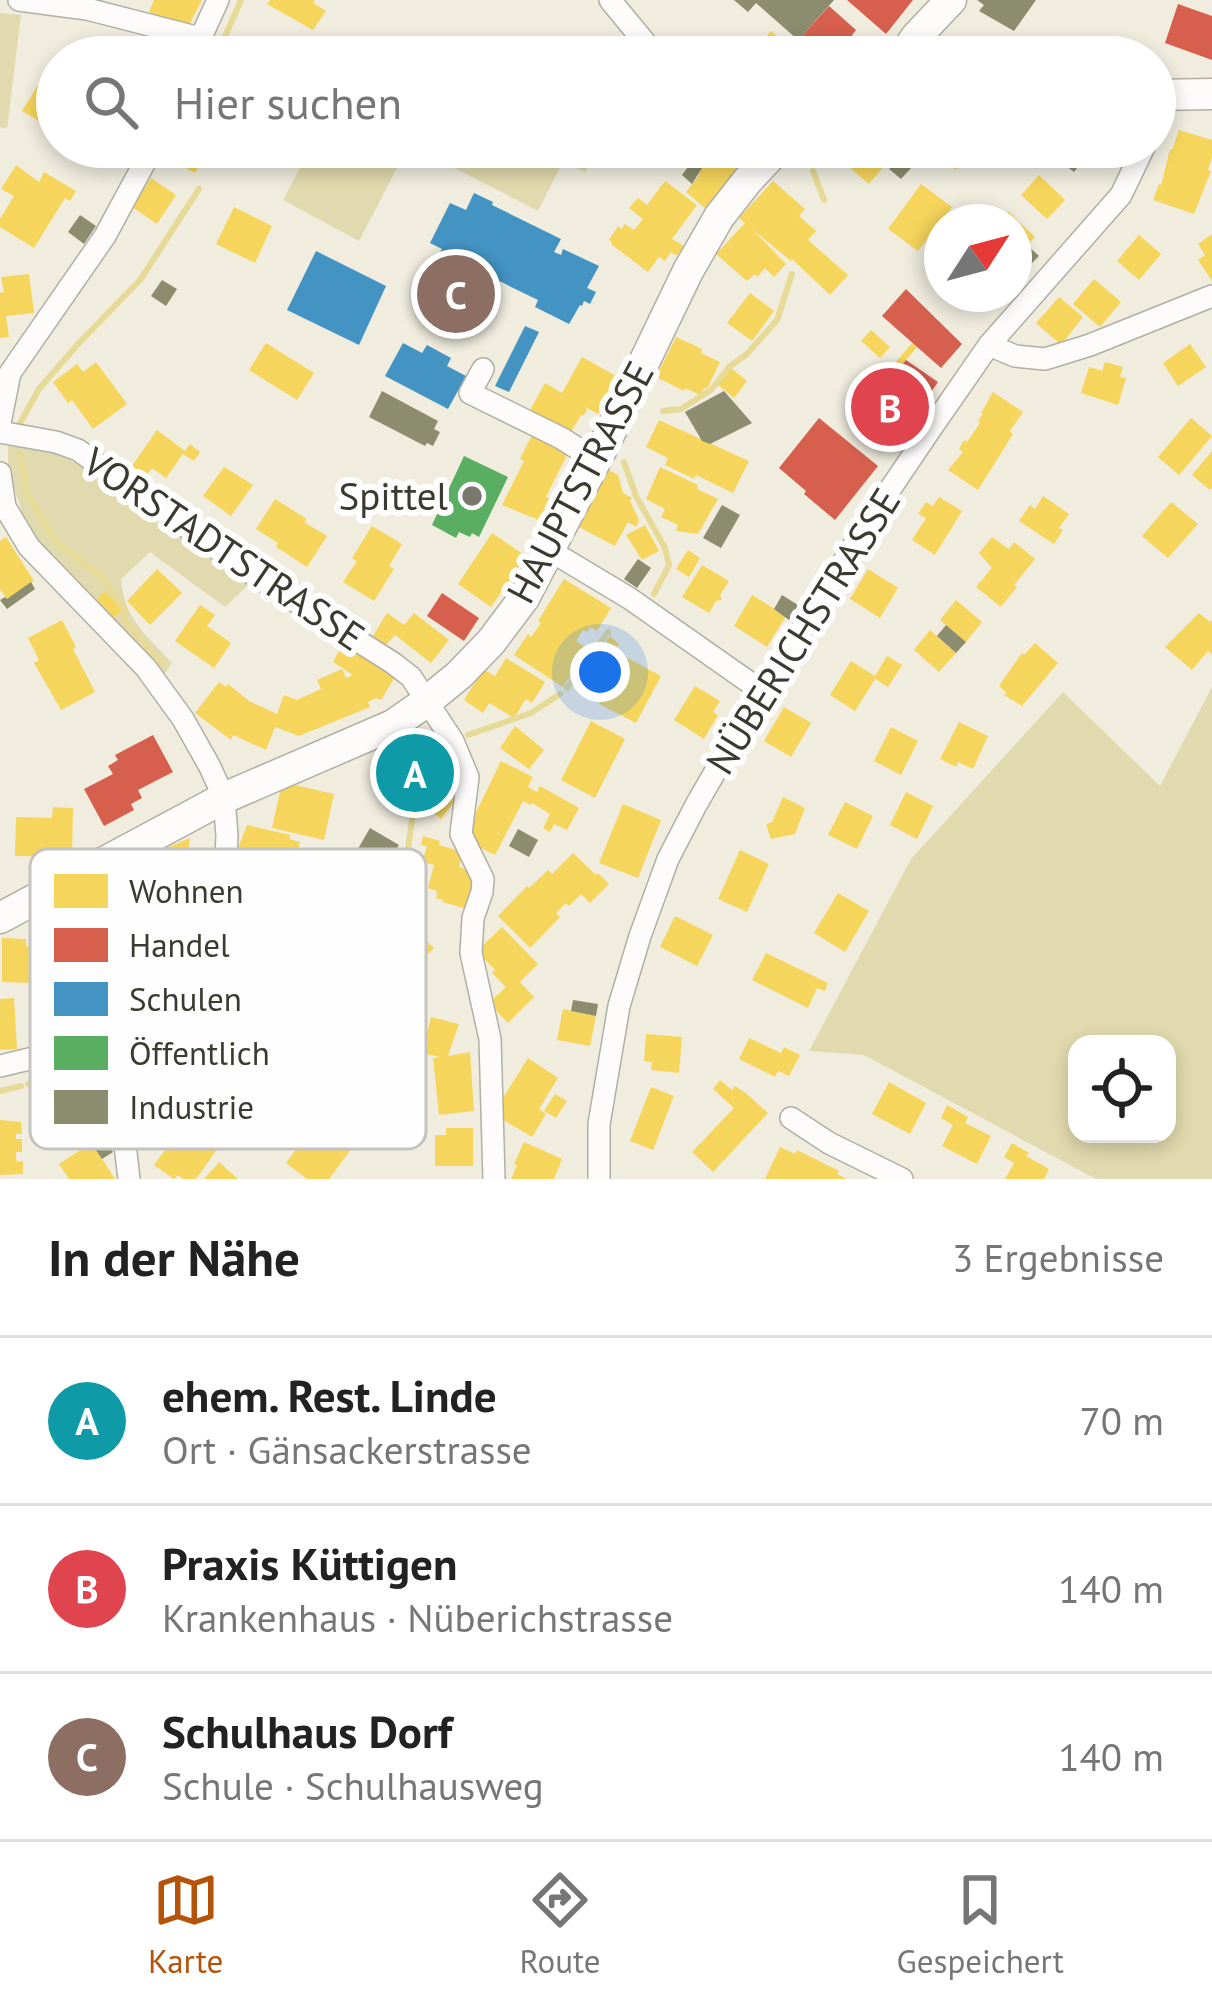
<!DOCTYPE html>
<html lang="de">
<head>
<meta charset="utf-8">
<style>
  :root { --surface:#fff; --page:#f6f6f6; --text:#222; --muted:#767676; --line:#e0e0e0; --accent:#b45309 }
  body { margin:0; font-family:"PT Sans",sans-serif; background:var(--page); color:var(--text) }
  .controls { position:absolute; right:36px; bottom:36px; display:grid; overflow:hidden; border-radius:24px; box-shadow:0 6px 18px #0003 }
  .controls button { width:108px; height:108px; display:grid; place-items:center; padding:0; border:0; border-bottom:3px solid var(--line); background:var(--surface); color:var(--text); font:60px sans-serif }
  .compass { position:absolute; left:924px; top:204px; width:108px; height:108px; border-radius:50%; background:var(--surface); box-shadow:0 6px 18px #0003; rotate:54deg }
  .you { position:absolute; left:600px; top:672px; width:42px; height:42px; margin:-30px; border:9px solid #fff; border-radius:50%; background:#1a73e8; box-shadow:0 0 0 18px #1a73e833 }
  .badge { display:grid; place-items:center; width:78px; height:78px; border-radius:50%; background:var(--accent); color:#fff; font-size:39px; font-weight:700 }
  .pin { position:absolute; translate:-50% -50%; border:6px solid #fff; box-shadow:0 3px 12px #0006 }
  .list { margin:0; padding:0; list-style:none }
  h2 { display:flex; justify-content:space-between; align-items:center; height:156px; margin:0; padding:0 48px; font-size:51px }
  h2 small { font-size:39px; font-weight:400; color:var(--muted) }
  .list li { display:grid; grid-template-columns:78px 1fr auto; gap:36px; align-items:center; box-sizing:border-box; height:168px; padding:0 48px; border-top:3px solid var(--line) }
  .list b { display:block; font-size:45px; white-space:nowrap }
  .list p { margin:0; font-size:39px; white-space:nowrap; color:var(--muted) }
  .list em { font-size:39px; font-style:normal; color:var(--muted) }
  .icon { flex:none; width:66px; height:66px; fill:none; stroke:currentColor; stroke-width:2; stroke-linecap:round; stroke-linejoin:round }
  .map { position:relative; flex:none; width:1212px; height:1179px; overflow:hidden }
  .search { position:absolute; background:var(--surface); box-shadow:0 6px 18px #0003; left:36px; right:36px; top:36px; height:132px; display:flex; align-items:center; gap:30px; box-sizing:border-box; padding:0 42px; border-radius:66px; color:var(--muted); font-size:45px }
  .sheet { height:660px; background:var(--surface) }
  nav { display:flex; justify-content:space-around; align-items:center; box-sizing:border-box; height:168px; border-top:3px solid var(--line); background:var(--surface); font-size:33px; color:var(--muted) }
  nav a { display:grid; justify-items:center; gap:6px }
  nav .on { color:var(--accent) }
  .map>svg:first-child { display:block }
  .green { fill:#e1daae; fill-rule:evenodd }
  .homes { fill:#f6d55c }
  .shops { fill:#d6604d }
  .schools { fill:#4393c3 }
  .public { fill:#5aae61 }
  .industry { fill:#8c8c6e }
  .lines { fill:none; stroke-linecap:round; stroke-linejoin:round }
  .stream { stroke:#e6da96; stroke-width:6 }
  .street-casing { stroke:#b1afa4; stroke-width:24 }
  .secondary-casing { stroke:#b1afa4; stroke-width:33 }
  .street { stroke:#fdfcfa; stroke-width:21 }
  .secondary { stroke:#fdfcfa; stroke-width:30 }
  .poi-dot { fill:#7b796d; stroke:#fefefe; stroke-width:4.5 }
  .labels { text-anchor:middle; stroke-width:12; stroke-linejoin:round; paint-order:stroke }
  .street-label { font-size:39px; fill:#3c3a30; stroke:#fefefe }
  .poi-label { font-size:39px; fill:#3c3a30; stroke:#fefefe; text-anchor:end }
  .key { fill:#fefefe; stroke:#c4c3c0; stroke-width:3 }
  .key-label { font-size:33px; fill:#3c3a30 }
</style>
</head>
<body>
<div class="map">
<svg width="1212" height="1179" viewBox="0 0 1212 1179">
  <rect width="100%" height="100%" fill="#f0eddf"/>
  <g class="green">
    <path d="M0,13L21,15L7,129L0,127Z"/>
    <path d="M311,147H408L359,241L283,200Z"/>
    <path d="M431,147H570L592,158L585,172L563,162L538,211L427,154Z"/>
    <path d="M28,443L49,450L93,472L248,585L225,607L150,552L121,579C124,619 146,635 172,663L163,676L112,620L122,609L105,592L94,603L28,530L8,470V446Z"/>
    <path d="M1212,687V1179H1096L864,1055L809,1051L911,859L1063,692L1160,786ZM1077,1044H1167V1134H1077Z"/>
  </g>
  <g class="homes">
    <path d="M154,0H202L187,29L149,12Z"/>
    <path d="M270,0H315L313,3L326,11L313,30L267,4Z"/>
    <path d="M148,31L175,47L172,51L177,54L175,57H132Z"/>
    <path d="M771,31L788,46L800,57H766L769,54L758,45Z"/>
    <path d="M607,39L635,57H596Z"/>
    <path d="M1009,42L1058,45L1072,57H1009Z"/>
    <path d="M57,72V125L54,130L22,111L41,80L50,85Z"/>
    <path d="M1179,130L1212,140V157L1208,170L1211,171L1194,214L1153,200L1159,184L1161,185L1170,149L1172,150Z"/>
    <path d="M90,147H117L104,162L87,152Z"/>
    <path d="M159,147H210L195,173L157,151Z"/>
    <path d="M666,147H700L684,164Z"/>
    <path d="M718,147H727L740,160L738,162L741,165L706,209L686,192L698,177L701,167Z"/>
    <path d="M837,147H900L869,184L851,169L856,163Z"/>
    <path d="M927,147H1008L995,166L975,153L970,161L964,157L956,170L925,150Z"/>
    <path d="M16,165L39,182L44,172L76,191L70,201L65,198L34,248L0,227V219L14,196L1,189Z"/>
    <path d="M1039,175L1065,200L1047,219L1021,195Z"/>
    <path d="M151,178L176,195L157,224L132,207Z"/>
    <path d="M665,181L697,205L672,239L684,246L677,256L671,252L665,261L659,257L648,272L611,244L612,242L609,240L618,226L621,229L625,224L634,230L643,219L629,208L638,198L647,205Z"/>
    <path d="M773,181L805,209L799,216L816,231L808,240L848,275L830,295L792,259L791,261L752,229L786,264L774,277L765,268L757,277L755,274L747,281L716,254L745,223L739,218Z"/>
    <path d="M921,184L952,207L918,251L888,229Z"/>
    <path d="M234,207L272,226L255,263L216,244Z"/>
    <path d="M1008,211L1035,237L1014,258V222H998Z"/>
    <path d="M1212,234V281L1198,260L1205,255L1198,244Z"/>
    <path d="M1139,235L1161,254L1139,280L1117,261Z"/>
    <path d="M29,274L34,313L6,316L9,337L0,338V293L4,292L1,277Z"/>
    <path d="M1094,279L1121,302L1100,327L1073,304Z"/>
    <path d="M750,293L774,311L752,341L727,323Z"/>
    <path d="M977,294H1009L993,310L987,305L983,309L973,299Z"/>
    <path d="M1059,297L1083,317L1061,345L1036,323Z"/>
    <path d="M871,330L890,347L880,358L861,341Z"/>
    <path d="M676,337L702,349L701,353L720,362L707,389L704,388L700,395L685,388L684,391L656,377Z"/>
    <path d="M266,343L314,373L297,400L249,370Z"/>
    <path d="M912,343L917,347L883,387L878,383Z"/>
    <path d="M1190,344L1206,367L1178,386L1163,363Z"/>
    <path d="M582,357L618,377L598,414L585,407L587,410L583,416L581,415L570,434L529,412L545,383L562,393Z"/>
    <path d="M96,362L127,404L93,429L72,400L68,403L53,382L77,364L83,372Z"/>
    <path d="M1105,362L1123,367L1120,377L1126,378L1118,405L1081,393L1089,367L1102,371Z"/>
    <path d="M731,368L747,381L734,398L718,385Z"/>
    <path d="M993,392L1023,412L1010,431L1013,434L978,490L948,470L963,452L959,449L962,443L965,440L967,442L980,423L978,421L983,414L981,413Z"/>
    <path d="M1191,418L1212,436L1179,475L1158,457Z"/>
    <path d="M659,420L749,461L733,493L696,475L694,479L665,465L668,458L646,447Z"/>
    <path d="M157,430L185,451L190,444L200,452L194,461L183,454L166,478L152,468L146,476L132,466Z"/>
    <path d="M532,435L568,453L546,497L552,500L541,521L502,505L524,461L520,459Z"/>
    <path d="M1212,451V488L1210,490L1192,475Z"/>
    <path d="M224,467L253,485L231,516L203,496Z"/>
    <path d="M660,467L698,485L697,489L718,499L698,534L676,531L678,525L661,517L665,509L646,499Z"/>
    <path d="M609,470L618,475L623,493L632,498L630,501L639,520L636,527L628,522L615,546L579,527Z"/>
    <path d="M1043,496L1069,514L1059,528L1063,530L1054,544L1019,521L1030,505L1035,509Z"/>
    <path d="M939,497L962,511L935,555L912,540L926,518L918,514L926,502L933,506Z"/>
    <path d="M275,499L307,519L304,522L327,536L307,567L276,547L278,543L256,529Z"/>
    <path d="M1171,502L1198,524L1168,558L1142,536Z"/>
    <path d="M645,525L659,551L642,560L626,535Z"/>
    <path d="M372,526L402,544L389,566L394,569L374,601L343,582L357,561L352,558Z"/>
    <path d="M492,533L526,556L491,607L458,584Z"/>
    <path d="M6,537L34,581L7,599L0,589V541Z"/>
    <path d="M992,537L1009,549L1014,542L1035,559L1014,585L1017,587L1001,607L976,587L992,568L979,553Z"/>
    <path d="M688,550L700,558L689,577L676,569Z"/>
    <path d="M702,565L729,581L720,595L722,600L716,601L709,613L682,597Z"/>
    <path d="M157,569L182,593L150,625L127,601Z"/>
    <path d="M868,569L898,588L880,618L850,599Z"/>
    <path d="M564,579L611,608L597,631L590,627L587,632L583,630L576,641L588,649L563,687L514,655L528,634L531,637L541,623L538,621Z"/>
    <path d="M105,591L123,609L112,620L94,603Z"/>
    <path d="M752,595L786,616L767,647L734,626Z"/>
    <path d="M956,600L982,622L966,642L940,620Z"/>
    <path d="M200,605L215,615L207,626L231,643L214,668L175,641Z"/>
    <path d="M387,613L404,625L414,613L449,640L431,663L395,635L386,645L373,636Z"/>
    <path d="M1199,613L1210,622L1212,620V655L1208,651L1192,670L1165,647Z"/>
    <path d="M62,620L76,647L73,649L95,692L61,710L34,663L39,660L28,638Z"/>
    <path d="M930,630L956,653L939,672L914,650Z"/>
    <path d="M610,636L619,644L606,662L597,655Z"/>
    <path d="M345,640L398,672L381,700L376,698L368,702L370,707L299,736L275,727L266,750L233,735L231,740L195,713L219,682L226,687L228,684L249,701L277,714L284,695L297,700L321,689L317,680L342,669L346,678L353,675L333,662Z"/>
    <path d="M1035,643L1058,663L1022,706L1004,695L1007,693L999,686L1022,653L1024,655Z"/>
    <path d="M624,656L661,676L636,723L599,704Z"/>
    <path d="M887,656L902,665L888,687L875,679L855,711L830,695L851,661L875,676Z"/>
    <path d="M506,658L545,682L532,703L526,699L514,718L489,703L483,713L464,700L483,669L495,676Z"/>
    <path d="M695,686L720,701L713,712L718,715L704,739L674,720Z"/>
    <path d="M784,707L811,723L791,757L764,741Z"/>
    <path d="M591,721L625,739L595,798L561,780Z"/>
    <path d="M959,722L988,736L973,769L958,762L956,767L940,759Z"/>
    <path d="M515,726L544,750L529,769L500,748Z"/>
    <path d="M891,727L918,741L901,775L874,761Z"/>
    <path d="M421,733L450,755L440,767L446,772L440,781L459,796L441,819L389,779L398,768L395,766Z"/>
    <path d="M501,761L533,777L528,787L537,792L540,786L579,808L567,830L554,824L550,832L543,828L550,814L532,803L530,805L523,801L495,855L463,839Z"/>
    <path d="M282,782L334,794L324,840L272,828Z"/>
    <path d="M906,792L933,806L917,839L890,825Z"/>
    <path d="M783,797L805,808L795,834L771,839L766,824L772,822Z"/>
    <path d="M845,802L873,816L857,849L828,835Z"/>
    <path d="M623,804L661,820L638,878L599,863Z"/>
    <path d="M53,807L73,808L72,857L15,856L16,817L52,818Z"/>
    <path d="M247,825L290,835L289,839L300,842L294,868L283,866V870L233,861Z"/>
    <path d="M423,836L440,841L439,845L463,852L459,867L478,872L468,909L442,902L443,900L436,898L437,891L428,888L434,865L422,862L427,846L421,845Z"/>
    <path d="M190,838L188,853L194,855L191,871L186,869L179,897L165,930H153V936L136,939L132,921L114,922L108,877L126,875L132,878L142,877L140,859Z"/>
    <path d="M740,850L769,864L747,912L718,899Z"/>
    <path d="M573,853L596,875L598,873L609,884L590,903L581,894L569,906L566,903L556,913L560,917L530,948L498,916L527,886L529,888L548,870L552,874Z"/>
    <path d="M838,893L869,911L845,952L814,933Z"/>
    <path d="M675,916L713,935L697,966L660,947Z"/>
    <path d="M405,921L434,948L411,972L383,944Z"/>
    <path d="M502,927L538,964L520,982L534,997L508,1023L489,1003L506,987L492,973L495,970L477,951Z"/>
    <path d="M2,938L26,939V946H56V982H47V990H32L33,983L2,982Z"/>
    <path d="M766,953L828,983L825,991L817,988L808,1008L752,980Z"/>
    <path d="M14,998L17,1049L0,1050V999Z"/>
    <path d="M563,1009L596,1016L590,1046L557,1040Z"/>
    <path d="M431,1017L459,1024L448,1056L470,1052L474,1111L439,1115L433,1058L440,1057L422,1053Z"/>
    <path d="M646,1034L682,1037L679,1073L651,1070L652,1062L644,1061Z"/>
    <path d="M749,1038L781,1053L784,1047L800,1055L789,1076L778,1071L775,1077L739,1059Z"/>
    <path d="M528,1058L558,1078L539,1109L546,1114L532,1137L493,1114Z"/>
    <path d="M356,1068L391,1095L329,1179H307L286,1163Z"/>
    <path d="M720,1080L732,1090L735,1086L747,1094L768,1113L713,1172L692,1152L734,1108L713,1089Z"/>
    <path d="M889,1082L926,1103L910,1134L872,1114Z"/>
    <path d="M651,1087L674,1096L653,1150L630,1141Z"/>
    <path d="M159,1089L192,1113L186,1120L220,1145L196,1179H183L178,1175L174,1179L154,1165L168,1146L135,1122Z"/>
    <path d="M555,1094L567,1101L556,1118L544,1111Z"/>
    <path d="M947,1105L968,1117L965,1123L991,1136L977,1164L942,1146L953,1125L941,1118Z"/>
    <path d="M0,1120L21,1122L22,1134H16V1139H22V1152H16V1156L17,1162L23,1161V1174L0,1175Z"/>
    <path d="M446,1128H473V1166H435V1135H446Z"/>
    <path d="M524,1142L562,1159L554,1179H511L517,1165L514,1164Z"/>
    <path d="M91,1143L102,1159L115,1179H69L59,1164Z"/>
    <path d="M1012,1143L1029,1153L1026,1156L1049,1169L1044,1179H1005L1014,1163L1004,1157Z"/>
    <path d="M780,1147L795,1154L797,1150L839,1171L837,1174L847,1179H765Z"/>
    <path d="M219,1162L238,1179H204Z"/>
  </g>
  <g class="shops">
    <path d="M847,0H913L886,34Z"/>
    <path d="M1178,4L1212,16V60L1165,43Z"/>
    <path d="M829,6L856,30L836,57H800L788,46L795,38L798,40Z"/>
    <path d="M906,289L962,344L941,368L882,316Z"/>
    <path d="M906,360L938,382L897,441L863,411Z"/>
    <path d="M819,418L878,466L835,520L804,494L806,491L779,468Z"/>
    <path d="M442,593L479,618L464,641L427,616Z"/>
    <path d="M153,735L173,772L138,790L142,798L131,804L134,810L104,826L84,789L113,774L108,766L118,760L115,755Z"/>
  </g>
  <g class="schools">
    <path d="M474,193L493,202L492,205L561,239L554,252L561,255L563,249L599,266L587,288L596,292L590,304L584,301L582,306L580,305L569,324L535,307L538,300L462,263L461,267L441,259L444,254L440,252L442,249L430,243L450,203L466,210Z"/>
    <path d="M316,251L386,286L359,345L287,310Z"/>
    <path d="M525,326L539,332L509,392L495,386Z"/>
    <path d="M403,343L422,353L427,345L451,358L447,366L466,376L448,409L385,376Z"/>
  </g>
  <g class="public">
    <path d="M937,46L1000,47V57H937Z"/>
    <path d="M464,456L508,477L479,537L472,533L470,537L459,532L456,538L432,525Z"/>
  </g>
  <g class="industry">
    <path d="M734,0H834L798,40L756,3L748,12Z"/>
    <path d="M977,0H1036L1014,31L979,11L984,5Z"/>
    <path d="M224,147H263L257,158L245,152L243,157Z"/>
    <path d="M700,147H706L713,153L701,167L702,168L692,184L682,175L690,164L686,161Z"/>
    <path d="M1042,147H1093L1074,172Z"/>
    <path d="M900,157L912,167L901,179L889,169Z"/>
    <path d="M80,215L96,226L84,244L68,232Z"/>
    <path d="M1027,245L1039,256L1027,268L1016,257Z"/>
    <path d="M162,280L177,289L166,306L151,296Z"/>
    <path d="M382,391L438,421L434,429L440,432L433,446L427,443L425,446L369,417Z"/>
    <path d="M724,391L752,423L710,444L702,441L685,412Z"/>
    <path d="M722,505L740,515L721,548L703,538Z"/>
    <path d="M638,559L651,568L637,588L624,579Z"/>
    <path d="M31,582L35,589L7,609L0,600L5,597L7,599Z"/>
    <path d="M782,595L798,605L789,620L774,609Z"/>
    <path d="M946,625L966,642L956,653L937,636Z"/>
    <path d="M370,828L399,845L374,889L344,873Z"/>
    <path d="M518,829L538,840L529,857L509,846Z"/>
    <path d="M573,1000L598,1004L596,1016L571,1011Z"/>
    <path d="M102,1136L113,1152L102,1159L91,1143Z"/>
  </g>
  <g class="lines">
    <g class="stream">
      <path d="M216,57L241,0"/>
      <path d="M813,171L824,200"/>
      <path d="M663,411L681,409L711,390L729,367L747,354L777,320L792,274"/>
      <path d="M19,425L39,389L79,343L140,280L199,189"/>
      <path d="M20,454L27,493L55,541L103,578L125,611L124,620L161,663"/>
      <path d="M624,462L636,496L665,548L669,565L654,594"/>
      <path d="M567,688L608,632"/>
      <path d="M468,735L531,713L560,694"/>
      <path d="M115,1039L160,972"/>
      <path d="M142,1066L194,1067L250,1004L306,980L376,937L402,891L413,813"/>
      <path d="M28,1084L90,1067"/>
      <path d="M0,1091L21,1086"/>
    </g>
    <g class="street-casing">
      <g id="street">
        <path d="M19,0L87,9L200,38"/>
        <path d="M610,0L657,57"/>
        <path d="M192,57L218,0"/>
        <path d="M741,147L760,166"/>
        <path d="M989,345L1015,356L1045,359L1090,345L1212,296"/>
        <path d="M483,369L470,393L561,438L596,460"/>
        <path d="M0,423L10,373L105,236L153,147"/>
        <path d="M0,432L56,442L78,450L254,575L393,663L411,677L453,741L468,777L461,834L483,879L482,892L473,918L471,953L490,1039L494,1179"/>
        <path d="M0,473L5,507L29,547L146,668L183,719L210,767L224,798L227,836L225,880L217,908L123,1055L119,1093L129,1179"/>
        <path d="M549,550L629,598L763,692"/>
        <path d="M0,1066L87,1045L123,1055"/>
        <path d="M791,1118L829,1143L902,1179"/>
        <path d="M599,1179V1124L619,1006L640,936L668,859L696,805L738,732L870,519L928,433L989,345L1121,195L1144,147"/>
      </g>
    </g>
    <g class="secondary-casing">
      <g id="secondary">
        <path d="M903,57L916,37L951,0"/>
        <path d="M1155,95L1212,94"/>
        <path d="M0,918L224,798L393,725L426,702L459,675L491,642L524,598L609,435L688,271L719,217L748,180L779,147"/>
      </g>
    </g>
    <use href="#street" class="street"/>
    <use href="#secondary" class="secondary"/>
  </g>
  <circle class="poi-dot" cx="472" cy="496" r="12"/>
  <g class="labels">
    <g class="street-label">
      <text transform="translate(580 482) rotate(-62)" y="14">HAUPTSTRASSE</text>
      <text transform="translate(224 549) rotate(34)" y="14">VORSTADTSTRASSE</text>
      <text transform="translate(803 631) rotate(-58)" y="14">NÜBERICHSTRASSE</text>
    </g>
    <g class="poi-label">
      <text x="448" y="510">Spittel</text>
    </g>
  </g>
  <rect x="30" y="849" width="396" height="300" rx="18" class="key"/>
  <rect x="54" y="874" width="54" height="34" fill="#f6d55c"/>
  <rect x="54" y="928" width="54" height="34" fill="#d6604d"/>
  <rect x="54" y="982" width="54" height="34" fill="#4393c3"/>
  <rect x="54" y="1036" width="54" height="34" fill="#5aae61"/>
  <rect x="54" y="1090" width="54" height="34" fill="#8c8c6e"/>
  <g class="key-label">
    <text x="129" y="903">Wohnen</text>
    <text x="129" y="957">Handel</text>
    <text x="129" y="1011">Schulen</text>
    <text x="129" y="1065">Öffentlich</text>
    <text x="129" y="1119">Industrie</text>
  </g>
</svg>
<div class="controls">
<button><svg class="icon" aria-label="locate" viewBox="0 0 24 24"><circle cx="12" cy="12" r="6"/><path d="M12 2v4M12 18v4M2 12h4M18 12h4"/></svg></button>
</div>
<svg class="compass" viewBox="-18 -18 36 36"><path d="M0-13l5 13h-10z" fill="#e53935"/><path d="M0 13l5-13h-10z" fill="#767676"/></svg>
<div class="you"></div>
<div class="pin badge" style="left:415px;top:773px;background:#0f9aa8">A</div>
<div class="pin badge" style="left:890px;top:407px;background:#e0444e">B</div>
<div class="pin badge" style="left:456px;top:294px;background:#8d6e63">C</div>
<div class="search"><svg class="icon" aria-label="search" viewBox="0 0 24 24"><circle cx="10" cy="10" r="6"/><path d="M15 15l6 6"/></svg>Hier suchen</div>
</div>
<section class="sheet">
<h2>In der Nähe<small>3 Ergebnisse</small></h2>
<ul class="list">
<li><span class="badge" style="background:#0f9aa8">A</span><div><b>ehem. Rest. Linde</b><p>Ort · Gänsackerstrasse</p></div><em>70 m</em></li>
<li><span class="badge" style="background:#e0444e">B</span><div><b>Praxis Küttigen</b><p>Krankenhaus · Nüberichstrasse</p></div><em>140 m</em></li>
<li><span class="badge" style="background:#8d6e63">C</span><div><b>Schulhaus Dorf</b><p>Schule · Schulhausweg</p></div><em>140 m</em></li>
</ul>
</section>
<nav>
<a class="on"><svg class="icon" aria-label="map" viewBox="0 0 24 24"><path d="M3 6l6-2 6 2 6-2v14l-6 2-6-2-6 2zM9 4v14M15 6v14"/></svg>Karte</a>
<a><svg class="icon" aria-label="directions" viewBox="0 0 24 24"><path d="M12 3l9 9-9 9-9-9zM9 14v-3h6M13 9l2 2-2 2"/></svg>Route</a>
<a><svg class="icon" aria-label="saved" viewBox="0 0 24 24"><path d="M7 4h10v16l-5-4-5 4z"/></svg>Gespeichert</a>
</nav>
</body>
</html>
